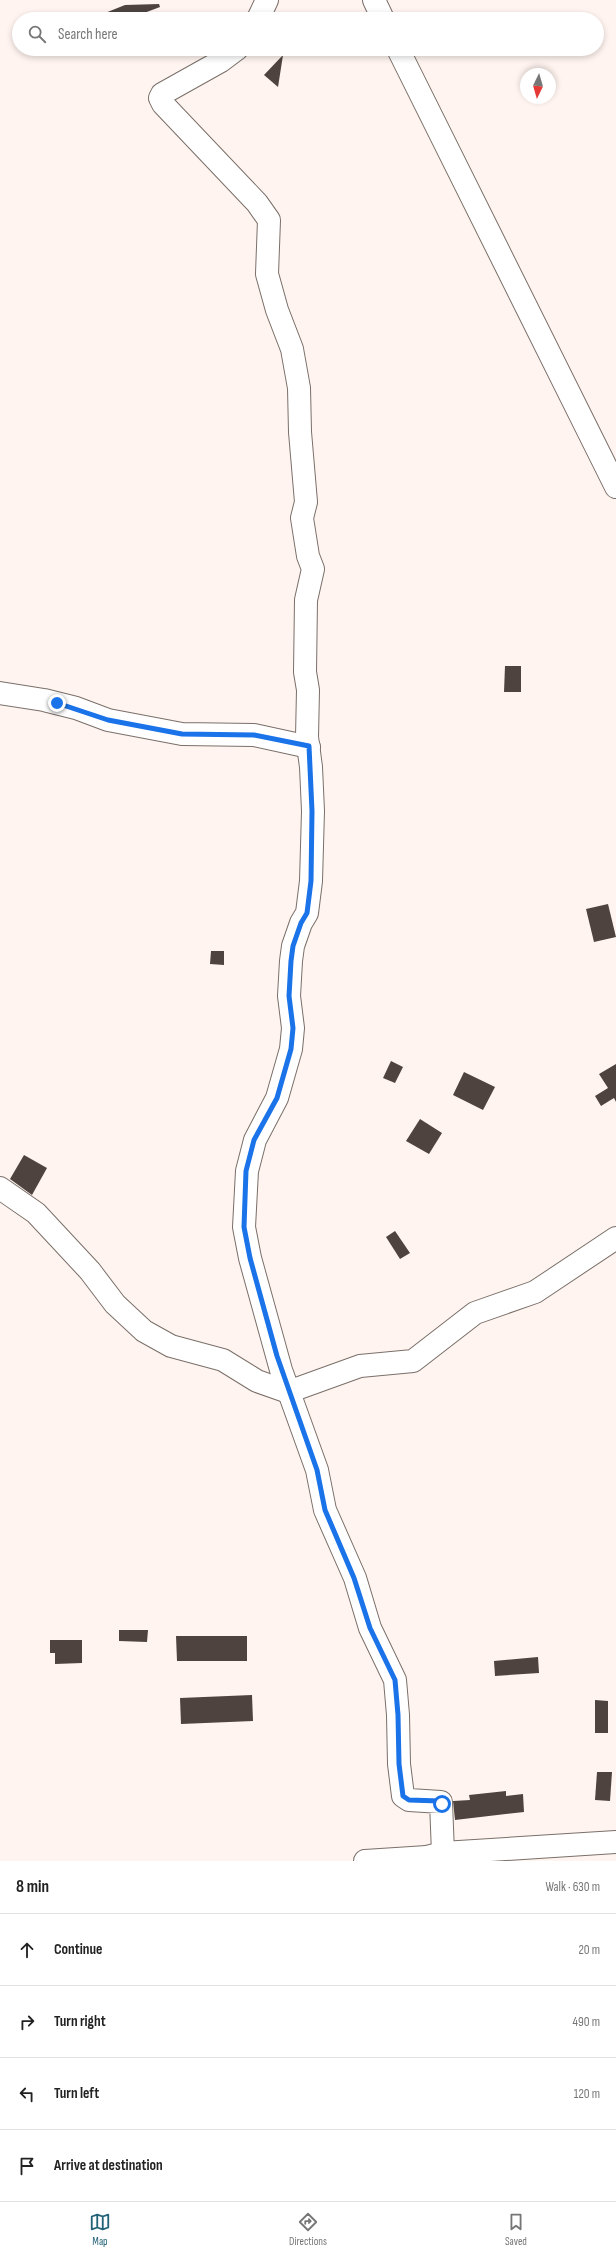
<!DOCTYPE html>
<html lang="en">
<head>
<meta charset="utf-8">
<style>
  :root { --surface:#fff; --page:#f2f2f2; --text:#222; --muted:#767676; --line:#e0e0e0; --accent:#246278 }
  body { margin:0; font-family:"Sofia Sans Condensed",sans-serif; background:var(--page); color:var(--text) }
  .compass { position:absolute; left:520px; top:68px; width:36px; height:36px; border-radius:50%; background:var(--surface); box-shadow:0 2px 6px #0003; rotate:185deg }
  .stop { position:absolute; width:12px; height:12px; margin:-9px; border:3px solid #1a73e8; border-radius:50%; background:#fff }
  .stop.end { background:#1a73e8; border-color:#fff; box-shadow:0 1px 4px #0008 }
  .list { margin:0; padding:0; list-style:none }
  h2 { display:flex; justify-content:space-between; align-items:center; height:52px; margin:0; padding:0 16px; font-size:17px }
  h2 small { font-size:13px; font-weight:400; color:var(--muted) }
  .list li { display:grid; grid-template-columns:26px 1fr auto; gap:12px; align-items:center; box-sizing:border-box; height:72px; padding:0 16px; border-top:1px solid var(--line) }
  .list b { display:block; font-size:15px; white-space:nowrap }
  .list em { font-size:13px; font-style:normal; color:var(--muted) }
  .icon { flex:none; width:22px; height:22px; fill:none; stroke:currentColor; stroke-width:2; stroke-linecap:round; stroke-linejoin:round }
  .map { position:relative; flex:none; width:616px; height:1861px; overflow:hidden }
  .search { position:absolute; background:var(--surface); box-shadow:0 2px 6px #0003; left:12px; right:12px; top:12px; height:44px; display:flex; align-items:center; gap:10px; box-sizing:border-box; padding:0 14px; border-radius:22px; color:var(--muted); font-size:15px }
  .sheet { height:340px; background:var(--surface) }
  nav { display:flex; justify-content:space-around; align-items:center; box-sizing:border-box; height:56px; border-top:1px solid var(--line); background:var(--surface); font-size:11px; color:var(--muted) }
  nav a { display:grid; justify-items:center; gap:2px }
  nav .on { color:var(--accent) }
  .map>svg:first-child { display:block }
  .building { fill:#4e433f }
  .lines { fill:none; stroke-linecap:round; stroke-linejoin:round }
  .minor-casing { stroke:#7a6f69; stroke-width:24 }
  .minor { stroke:#fff; stroke-width:22 }
  .route { stroke:#1a73e8; stroke-width:5 }
</style>
</head>
<body>
<div class="map">
<svg width="616" height="1861" viewBox="0 0 616 1861">
  <rect width="100%" height="100%" fill="#fff4ef"/>
  <g class="building">
    <path d="M159,4L160,7L128,19H90L125,5Z"/>
    <path d="M283,55L278,87L264,75Z"/>
    <path d="M505,666H521V692H504Z"/>
    <path d="M608,904L616,937L594,942L586,909Z"/>
    <path d="M211,951H224V965L210,964Z"/>
    <path d="M391,1061L403,1067L395,1083L383,1078Z"/>
    <path d="M616,1064V1102L614,1098L601,1106L595,1096L608,1088L599,1074Z"/>
    <path d="M464,1072L495,1087L483,1110L453,1095Z"/>
    <path d="M420,1119L442,1133L429,1154L406,1141Z"/>
    <path d="M24,1155L47,1168L32,1195L10,1179Z"/>
    <path d="M395,1231L410,1253L400,1259L386,1237Z"/>
    <path d="M119,1630H148L147,1642L119,1641Z"/>
    <path d="M176,1636H247V1661H177Z"/>
    <path d="M50,1640H82V1663L55,1664V1653H50Z"/>
    <path d="M538,1657L539,1673L495,1676L494,1661Z"/>
    <path d="M252,1695L253,1721L181,1724L180,1698Z"/>
    <path d="M595,1700L608,1701V1733H595Z"/>
    <path d="M597,1772H612L610,1801L595,1800Z"/>
    <path d="M506,1791V1796L523,1794L524,1812L455,1820L453,1801L470,1800L469,1795Z"/>
  </g>
  <g class="lines">
    <g class="minor-casing">
      <g id="minor">
        <path d="M374,0L383,19"/>
        <path d="M258,19L267,0"/>
        <path d="M237,49L221,61L162,94L160,98L163,104L257,203L269,220L267,274L277,310L292,349L299,388L300,432L306,502L302,518L308,556L313,569L306,600L305,672L308,690L307,737L311,767L313,811L311,881L307,913L301,923L293,946L291,961L289,996L293,1028L291,1049L277,1098L255,1140L247,1171L244,1227L250,1258L281,1370L317,1470L325,1510L355,1578L370,1628L395,1680L398,1715L399,1764L403,1796L409,1800L441,1802L443,1853"/>
        <path d="M398,49L616,487"/>
        <path d="M0,693L44,700L76,708L108,720L182,734L254,735L309,747"/>
        <path d="M0,1188L36,1213L90,1271L115,1304L144,1331L171,1346L223,1360L257,1381L288,1392L360,1366L413,1361L475,1313L535,1292L616,1238"/>
        <path d="M365,1861L427,1857"/>
        <path d="M427,1861V1857L443,1853L616,1842"/>
      </g>
    </g>
    <use href="#minor" class="minor"/>
  </g>
  <g class="lines">
    <path class="route" d="M57,703L108,720L182,734L254,735L309,746L312,811L311,881L307,913L301,923L293,946L291,961L289,996L293,1028L291,1049L277,1098L254,1140L246,1171L244,1227L250,1258L277,1356L317,1470L325,1510L354,1578L370,1628L395,1680L398,1715L399,1764L403,1796L409,1800L440,1801L442,1804"/>
  </g>
</svg>
<svg class="compass" viewBox="-18 -18 36 36"><path d="M0-13l5 13h-10z" fill="#e53935"/><path d="M0 13l5-13h-10z" fill="#767676"/></svg>
<div class="stop" style="left:442px;top:1804px"></div>
<div class="stop end" style="left:57px;top:703px"></div>
<div class="search"><svg class="icon" aria-label="search" viewBox="0 0 24 24"><circle cx="10" cy="10" r="6"/><path d="M15 15l6 6"/></svg>Search here</div>
</div>
<section class="sheet">
<h2>8 min<small>Walk · 630 m</small></h2>
<ul class="list">
<li><svg class="icon" aria-label="ahead" viewBox="0 0 24 24"><path d="M12 20V5M6 11l6-6 6 6"/></svg><div><b>Continue</b></div><em>20 m</em></li>
<li><svg class="icon" aria-label="right" viewBox="0 0 24 24"><path d="M7 20v-9h11M14 6l5 5-5 5"/></svg><div><b>Turn right</b></div><em>490 m</em></li>
<li><svg class="icon" aria-label="left" viewBox="0 0 24 24"><path d="M17 20v-9H6M10 6l-5 5 5 5"/></svg><div><b>Turn left</b></div><em>120 m</em></li>
<li><svg class="icon" aria-label="arrive" viewBox="0 0 24 24"><path d="M6 21V4h12l-3 4 3 4H6"/></svg><div><b>Arrive at destination</b></div></li>
</ul>
</section>
<nav>
<a class="on"><svg class="icon" aria-label="map" viewBox="0 0 24 24"><path d="M3 6l6-2 6 2 6-2v14l-6 2-6-2-6 2zM9 4v14M15 6v14"/></svg>Map</a>
<a><svg class="icon" aria-label="directions" viewBox="0 0 24 24"><path d="M12 3l9 9-9 9-9-9zM9 14v-3h6M13 9l2 2-2 2"/></svg>Directions</a>
<a><svg class="icon" aria-label="saved" viewBox="0 0 24 24"><path d="M7 4h10v16l-5-4-5 4z"/></svg>Saved</a>
</nav>
</body>
</html>
